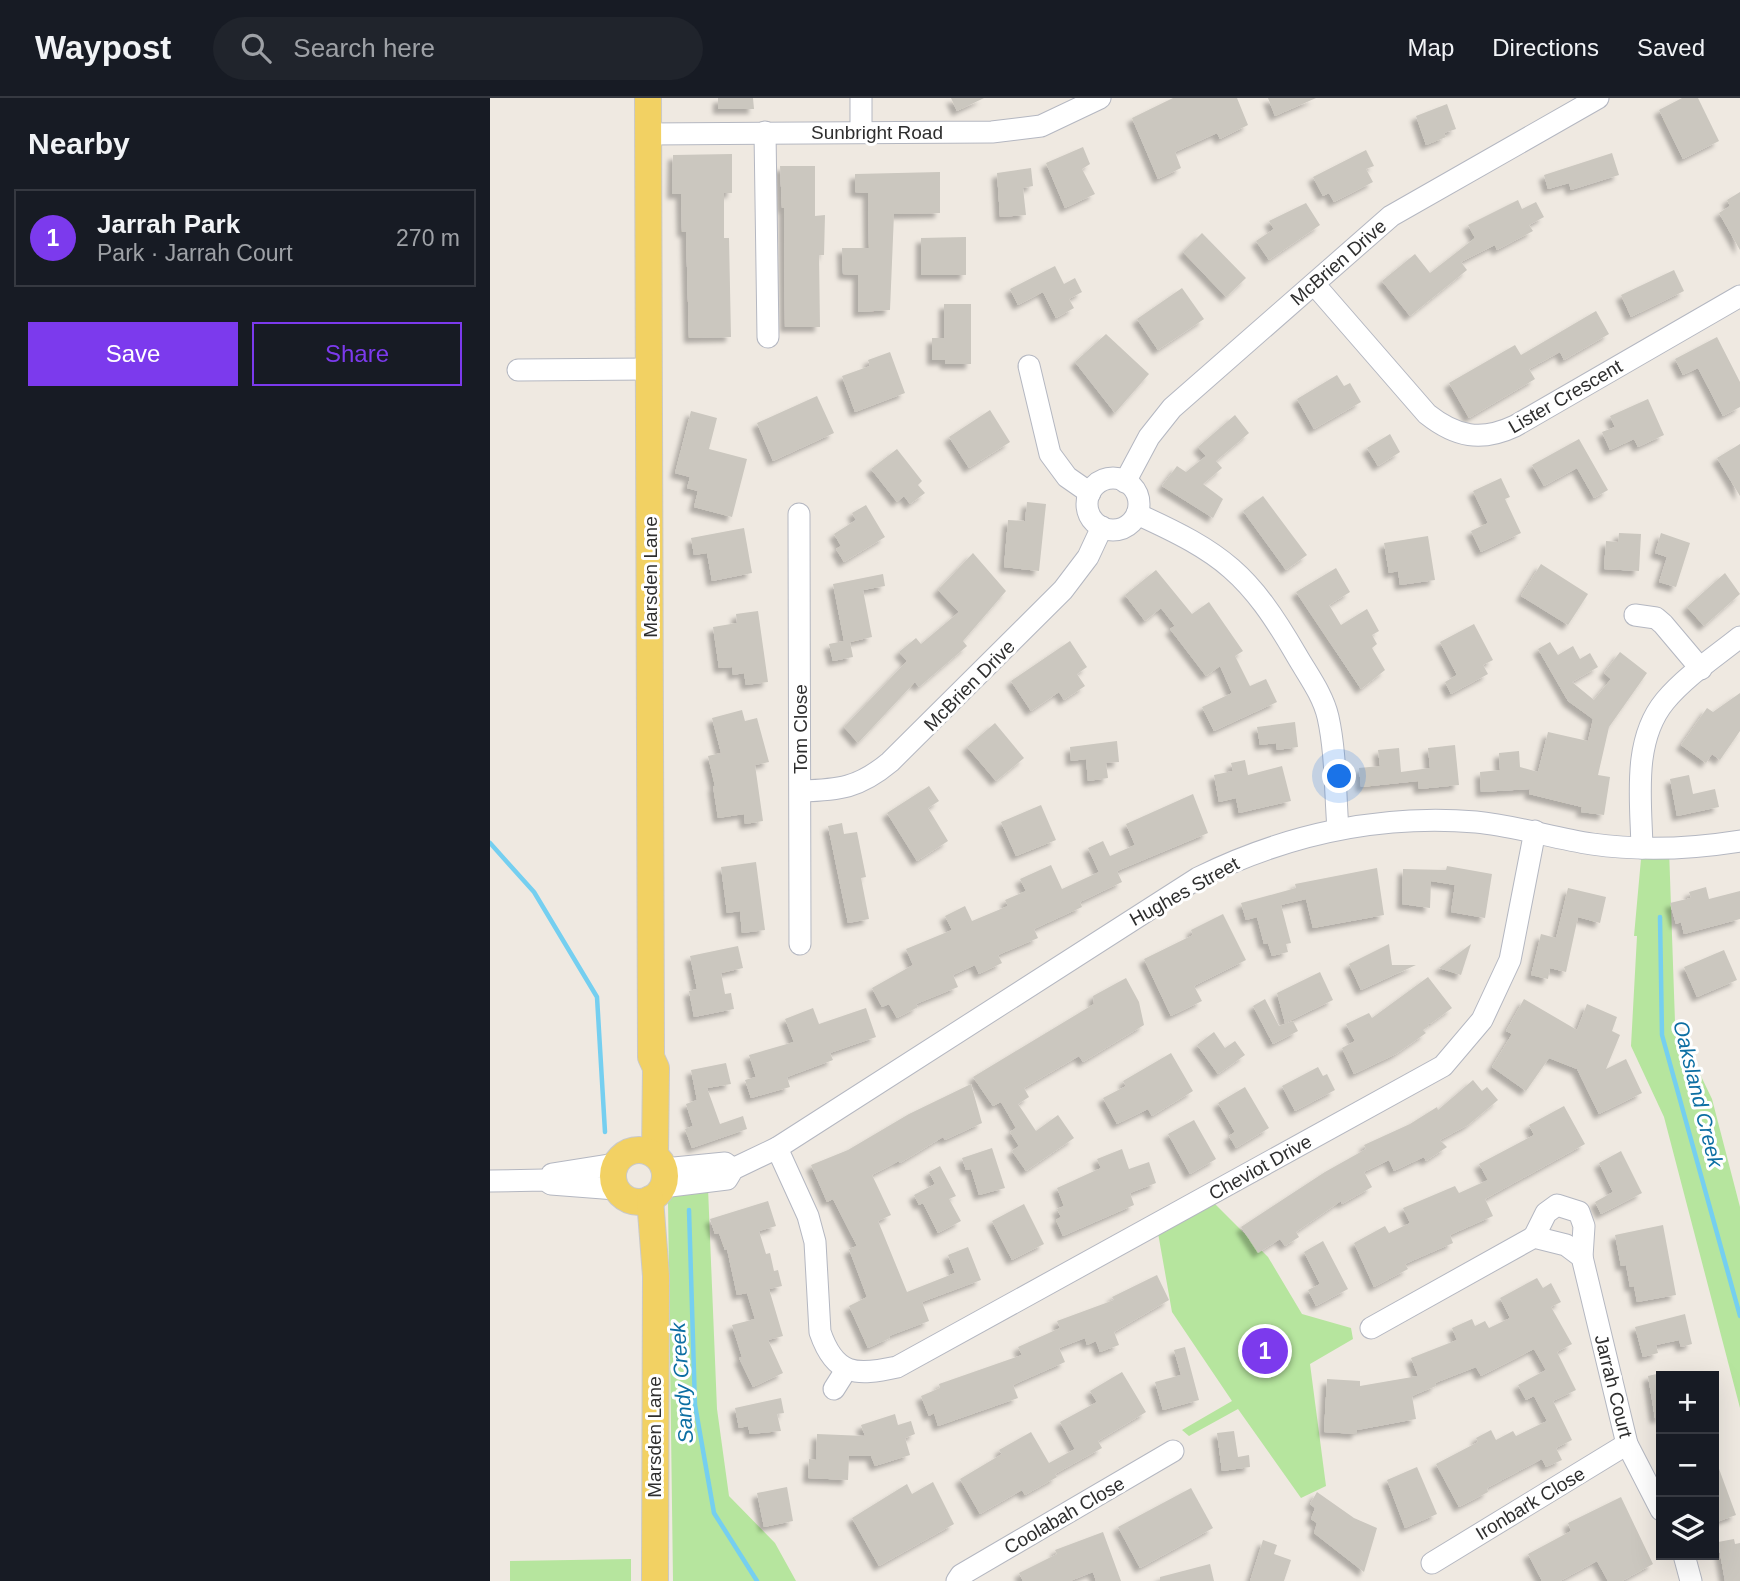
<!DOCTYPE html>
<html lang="en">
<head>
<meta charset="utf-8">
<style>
  :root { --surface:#171b24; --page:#20242c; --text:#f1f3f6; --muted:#9ea1a6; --line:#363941; --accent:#7c3aed }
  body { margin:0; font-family:Arial,sans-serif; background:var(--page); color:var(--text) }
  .controls { position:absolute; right:21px; bottom:21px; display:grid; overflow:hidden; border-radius:0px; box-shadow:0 7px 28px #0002 }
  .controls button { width:63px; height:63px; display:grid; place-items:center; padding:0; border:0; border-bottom:2px solid var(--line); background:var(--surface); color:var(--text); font:35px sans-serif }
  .you { position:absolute; left:850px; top:679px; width:24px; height:24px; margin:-18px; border:5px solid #fff; border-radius:50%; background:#1a73e8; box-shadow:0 0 0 10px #1a73e833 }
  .badge { display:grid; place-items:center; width:46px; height:46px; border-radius:50%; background:var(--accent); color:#fff; font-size:23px; font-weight:700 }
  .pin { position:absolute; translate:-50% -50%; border:4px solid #fff; box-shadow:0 2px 7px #0006 }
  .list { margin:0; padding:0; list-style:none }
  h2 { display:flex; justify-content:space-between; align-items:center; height:91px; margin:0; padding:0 28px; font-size:30px }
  h2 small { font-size:23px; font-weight:400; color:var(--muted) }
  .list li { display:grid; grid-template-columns:46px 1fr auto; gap:21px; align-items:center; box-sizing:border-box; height:98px; margin:0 14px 14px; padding:0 14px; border:2px solid var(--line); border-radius:0px }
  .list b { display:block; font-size:26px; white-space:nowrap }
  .list p { margin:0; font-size:23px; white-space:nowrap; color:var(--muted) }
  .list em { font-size:23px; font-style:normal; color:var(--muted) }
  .actions { display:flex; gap:14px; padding:21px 28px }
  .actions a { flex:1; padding:16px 0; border:2px solid var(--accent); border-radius:0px; text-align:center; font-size:24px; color:var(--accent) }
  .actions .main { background:var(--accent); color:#fff }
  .icon { flex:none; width:38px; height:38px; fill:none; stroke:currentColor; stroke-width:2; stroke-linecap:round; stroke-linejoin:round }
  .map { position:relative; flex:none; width:1250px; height:1483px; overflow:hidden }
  header { display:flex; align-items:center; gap:42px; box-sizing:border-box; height:98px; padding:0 35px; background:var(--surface); border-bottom:2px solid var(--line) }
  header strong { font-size:33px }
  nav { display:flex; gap:38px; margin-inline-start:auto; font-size:24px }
  .search { width:490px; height:63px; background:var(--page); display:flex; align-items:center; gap:18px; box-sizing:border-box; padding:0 24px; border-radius:38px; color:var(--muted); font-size:26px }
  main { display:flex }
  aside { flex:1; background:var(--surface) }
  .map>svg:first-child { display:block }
  .green { fill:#b6e59e }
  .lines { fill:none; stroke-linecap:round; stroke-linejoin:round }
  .stream { stroke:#75cff0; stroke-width:4.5 }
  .building { fill:#cbc7bf; filter:url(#shadow) }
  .minor-casing { stroke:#b4b7c1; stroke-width:23 }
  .major-casing { stroke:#c9c9c9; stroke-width:28 }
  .minor { stroke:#fff; stroke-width:21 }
  .major { stroke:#f2d163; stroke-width:26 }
  .labels { text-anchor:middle; stroke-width:6; stroke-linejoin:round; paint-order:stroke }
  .street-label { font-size:19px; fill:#2e2e2e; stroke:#fff }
  .water-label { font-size:21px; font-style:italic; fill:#0d6fa3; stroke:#fff }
</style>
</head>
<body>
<header>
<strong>Waypost</strong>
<div class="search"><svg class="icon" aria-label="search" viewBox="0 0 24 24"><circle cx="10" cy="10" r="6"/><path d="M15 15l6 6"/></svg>Search here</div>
<nav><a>Map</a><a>Directions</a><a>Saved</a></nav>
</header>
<main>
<aside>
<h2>Nearby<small></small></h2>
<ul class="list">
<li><span class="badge">1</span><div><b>Jarrah Park</b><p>Park · Jarrah Court</p></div><em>270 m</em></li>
</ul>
<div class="actions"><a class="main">Save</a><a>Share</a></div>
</aside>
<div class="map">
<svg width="1250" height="1483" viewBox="0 0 1250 1483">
  <defs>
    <filter id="shadow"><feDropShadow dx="-5" dy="5" stdDeviation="2" flood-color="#0004"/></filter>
  </defs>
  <rect width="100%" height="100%" fill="#efe9e1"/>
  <g class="green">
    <path d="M1152,750L1179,751L1185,924L1222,1001L1250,1109V1310L1174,1019L1141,948L1147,838H1144Z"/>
    <path d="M218,1090L227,1311L239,1398L285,1445L306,1483H183L178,1104L183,1096Z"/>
    <path d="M724,1105L778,1159L812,1216L861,1230L863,1241L820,1266L836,1388L811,1400L748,1311L699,1338L692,1332L742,1303L682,1214L668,1135Z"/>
    <path d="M141,1461V1483H20V1463Z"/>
  </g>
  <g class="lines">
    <g class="stream">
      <path d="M0,745L44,794L107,899L115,1034"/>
      <path d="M1170,819L1172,937L1250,1218"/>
      <path d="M199,1112L205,1307L224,1415L267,1483"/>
    </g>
  </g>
  <g class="building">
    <path d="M228,0H263L264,11H228Z"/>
    <path d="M461,0H494L467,13Z"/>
    <path d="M683,0H747L758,27L730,41L727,35L685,54L691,70L668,81L642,20Z"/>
    <path d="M778,0H826L785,18Z"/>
    <path d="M1192,0H1208L1229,43L1193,61L1169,12Z"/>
    <path d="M957,6L966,31L954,35L956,39L936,47L926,18Z"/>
    <path d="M593,49L600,66L592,71L605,96L575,110L556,65Z"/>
    <path d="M876,52L884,68L876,71L883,84L844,104L839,95L833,98L823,79Z"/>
    <path d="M1122,55L1129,77L1081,92L1079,85L1058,91L1054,77Z"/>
    <path d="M242,56V95H234V140H239L241,239L199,240L196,134H192L191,96H182L183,57Z"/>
    <path d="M290,68H325V118L335,117L334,157H329L330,229H295L294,110H292Z"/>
    <path d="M541,70L543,88L533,90L536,117L510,119L507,75Z"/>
    <path d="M450,74V115L404,116L400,212L368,214V177L353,176L352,150H379L378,95L365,94V76Z"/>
    <path d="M1250,94V152L1229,115L1240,108L1237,102Z"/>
    <path d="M1028,102L1032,111L1046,104L1054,119L1039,127L1043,133L1007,152L1005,147L971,164L977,172L920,218L892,183L925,156L940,175L985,140L978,127Z"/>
    <path d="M816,105L830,127L779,162L766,143L784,131L779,123Z"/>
    <path d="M712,135L756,180L736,199L693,154Z"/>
    <path d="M476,139V177H431V140Z"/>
    <path d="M565,168L574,186L585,180L592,194L579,201L584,210L566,220L553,194L528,207L520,191Z"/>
    <path d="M1184,172L1194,193L1141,219L1131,197Z"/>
    <path d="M692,190L714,221L668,252L647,221Z"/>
    <path d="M454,206H481V266H455V262H442V240H454Z"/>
    <path d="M1106,213L1119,236L1074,262L1070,254L1039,271L1045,281L979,320L959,285L1025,247L1031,257Z"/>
    <path d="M616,236L659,276L625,315L585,264Z"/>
    <path d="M1227,239L1250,284V309L1233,318L1208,270L1193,277L1185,261Z"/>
    <path d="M400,254L415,295L365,314L352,278L380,268L378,262Z"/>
    <path d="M847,277L854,288L860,285L871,304L824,331L807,301Z"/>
    <path d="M327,298L344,335L283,363L267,325Z"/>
    <path d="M1158,301L1174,337L1148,349L1144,341L1120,352L1112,334L1125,329L1120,318Z"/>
    <path d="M500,312L520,344L479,370L459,339Z"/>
    <path d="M201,313L227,320L219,351L257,361L242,419L204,409L208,393L197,390L200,379L185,375Z"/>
    <path d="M745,317L759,335L726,363L732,370L713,386L733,401L723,420L672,388L687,368L696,374L716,358L708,349Z"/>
    <path d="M900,336L910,354L888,368L877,350Z"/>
    <path d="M1089,341L1118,392L1104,400L1087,370L1054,388L1042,367Z"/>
    <path d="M1250,346V398L1227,360Z"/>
    <path d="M407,351L432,383L428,387L435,395L420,406L414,398L407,404L381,371Z"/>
    <path d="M1011,380L1020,399L1015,401L1031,435L991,454L981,433L998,425L983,393Z"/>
    <path d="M773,398L817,457L796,472L753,413Z"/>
    <path d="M537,404L556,406L549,473L514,469L518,422L535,423Z"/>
    <path d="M376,407L395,439L354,464L346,451L351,448L344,436L366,422L362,415Z"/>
    <path d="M254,430L262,475L222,483L217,455L204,457L201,440Z"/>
    <path d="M1129,435L1151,436L1149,473L1114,471L1116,443L1128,444Z"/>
    <path d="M1171,435L1200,445L1186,489L1169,484L1177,459L1165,455Z"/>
    <path d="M938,438L945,482L910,487L908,473L899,475L894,445Z"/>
    <path d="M483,455L516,493L473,543L477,548L429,589L425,584L368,645L354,629L417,563L409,554L426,540L431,546L469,514L448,492Z"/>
    <path d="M1051,466L1098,496L1078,527L1031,498Z"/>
    <path d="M846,470L860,494L839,507L851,527L877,511L889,533L882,537L887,546L882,550L895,572L871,591L806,494Z"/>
    <path d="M666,472L702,516L719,504L753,553L745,558L760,588L776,581L787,604L724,633L712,609L742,595L730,568L716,578L680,531L685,528L671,510L655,523L635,497Z"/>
    <path d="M1235,475L1250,496L1214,528L1197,509Z"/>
    <path d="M393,476L395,488L373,492L382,539L360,544L363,559L343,563L339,546L354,543L343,486Z"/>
    <path d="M268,513L278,584L256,587L254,575L243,577L242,569L229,570L223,529L247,525L246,516Z"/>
    <path d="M984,526L1003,562L993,567L998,576L961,596L955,584L967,577L950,544Z"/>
    <path d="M580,543L597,569L587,576L595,588L574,602L569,594L541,613L521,583Z"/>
    <path d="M1060,544L1068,557L1083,548L1090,561L1100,555L1108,569L1082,584L1104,602L1121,581L1114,575L1130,554L1157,575L1119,629L1108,677L1120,679L1114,717L1091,714L1092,709L1039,696L1040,691L991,694L990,674L1010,672L1009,655L1029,653L1030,669L1048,674L1058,634L1098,643L1103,621L1078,603L1048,551Z"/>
    <path d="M1250,595V633L1230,662L1222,656L1216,665L1191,647L1217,610L1223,614Z"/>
    <path d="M252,612L255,623L267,620L279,664L265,667L273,723L255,726L254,716L228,720L223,688H225L218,658L231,655L222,620Z"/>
    <path d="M805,624L808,649L787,652L786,645L770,647L767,629Z"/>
    <path d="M505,625L534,660L506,683L477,649Z"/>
    <path d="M627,643L629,664L616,665L618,680L598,683L596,661L581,663L580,649Z"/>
    <path d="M965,647L969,687L929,691L928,683L871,689L869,670L890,668L888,652L909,650L911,674L940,670L938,650Z"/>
    <path d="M755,662L758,677L792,668L801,703L749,715L746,700L729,704L724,677L743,673L741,665Z"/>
    <path d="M1199,677L1203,696L1225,691L1229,709L1187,718L1180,681Z"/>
    <path d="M439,688L449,703L438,710L458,743L427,763L397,715Z"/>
    <path d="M703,696L718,735L627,773L632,784L590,804L592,809L544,831L548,840L508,857L512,865L489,876L485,867L463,877L468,889L426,906L428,909L407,920L399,906L392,909L382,890L423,867L416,851L462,832L455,818L475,808L482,823L518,808L515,802L536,793L530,781L561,767L572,791L609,774L598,750L613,743L620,758L645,747L636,726Z"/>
    <path d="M551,707L566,742L526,758L511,724Z"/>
    <path d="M352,725L354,736L367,734L376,779L371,780L379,821L358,825L338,728Z"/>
    <path d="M266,764L275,832L252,835L250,813L237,815L231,769Z"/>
    <path d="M957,768L1002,776L995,820L961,814L965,787L941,783L940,810L912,806L913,771L956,772Z"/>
    <path d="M887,770L894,817L823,830L816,801L791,807L801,845L796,846L798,854L782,858L778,845L774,846L767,819L756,822L751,805L806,790L805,786Z"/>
    <path d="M1216,789L1219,801L1250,793V821L1194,836L1191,824L1186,826L1180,805L1201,800L1199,794Z"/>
    <path d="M1078,790L1116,799L1110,825L1088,819L1076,874L1060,870L1058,881L1041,877L1051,836L1066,840Z"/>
    <path d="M733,816L756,862L704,888L712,903L681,918L654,861L703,837L701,832Z"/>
    <path d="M899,846L902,867H926L871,892L859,866Z"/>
    <path d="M981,846L971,877L949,870Z"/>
    <path d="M248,848L253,870L231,875L235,896L241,895L244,911L204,919L199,893L207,891L200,858Z"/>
    <path d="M1234,852L1247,882L1207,899L1194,869Z"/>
    <path d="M830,874L843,902L795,925L787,895Z"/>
    <path d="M938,879L962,910L940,926L936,924L939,928L933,932L936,935L906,956L864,976L852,950L865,943L856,926L879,915L882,920Z"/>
    <path d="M636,880L649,904L654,927L593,964L589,958L534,990L539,999L528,1006L546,1033L568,1017L584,1040L536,1073L522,1053L529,1048L520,1034L526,1030L511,1004L503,1008L483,979L604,906L603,898Z"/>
    <path d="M775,901L789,928L803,923L808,933L783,946L763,908Z"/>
    <path d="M1034,901L1087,932L1097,906L1127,919L1122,933L1130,937L1116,971L1136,961L1152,995L1109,1016L1087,971L1059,960L1036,993L1002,969L1022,936L1016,933Z"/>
    <path d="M323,910L329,926L376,910L386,939L340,955L343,962L297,979L300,989L261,1000L255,982L266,979L259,957L304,944L295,921Z"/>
    <path d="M724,934L735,950L745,943L755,957L728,976L707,947Z"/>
    <path d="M681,955L703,993L662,1018L658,1011L627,1026L613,1000L636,988L633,983Z"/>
    <path d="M236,965L241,986L217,990L230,1026L253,1018L257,1031L202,1050L195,1031L203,1028L196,1006L207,1002L201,972Z"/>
    <path d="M828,969L833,978L837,976L845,992L805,1013L792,988Z"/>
    <path d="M983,982L992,993L997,989L1008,1002L978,1027L950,1042L957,1049L936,1063L934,1059L904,1073L899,1062L874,1074L882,1089L852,1106L851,1103L806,1134L809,1139L795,1148L790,1141L768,1155L751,1129L835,1074L876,1051L874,1047L920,1026L947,1009L948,1012Z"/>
    <path d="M481,986L492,1025L455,1042L453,1039L410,1065L409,1063L382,1077L401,1117L388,1123L417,1194L465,1175L458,1157L478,1149L491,1182L432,1204L439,1223L399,1238L400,1240L378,1250L359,1208L377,1199L359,1151L367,1148L343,1101L337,1104L321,1067L358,1052L419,1016Z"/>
    <path d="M755,989L779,1030L746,1050L739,1038L745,1034L728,1005Z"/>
    <path d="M1074,1008L1095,1046L995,1101L1003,1118L960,1137L963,1145L915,1166L918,1171L884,1189L864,1145L895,1128L899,1135L920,1125L913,1110L965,1088L969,1095L998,1082L989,1066L1044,1037L1039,1027Z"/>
    <path d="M704,1022L726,1061L700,1076L678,1036Z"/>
    <path d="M502,1050L515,1090L489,1097L481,1071L476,1072L472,1060Z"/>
    <path d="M632,1051L639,1071L659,1064L666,1085L640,1095L644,1107L573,1138L566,1122L571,1119L567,1111L574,1108L567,1090L611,1070L607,1061Z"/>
    <path d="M1131,1053L1152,1095L1111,1116L1105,1104L1123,1094L1109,1065Z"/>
    <path d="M450,1068L466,1098L459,1101L471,1123L448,1135L433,1105L429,1107L424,1097L445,1086L439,1074Z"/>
    <path d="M278,1103L286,1128L269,1133L276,1156L280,1155L284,1173L288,1172L292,1188L279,1191L293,1238L278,1242L293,1275L263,1289L249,1260L252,1259L242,1227L265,1221L257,1195L247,1197L237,1151L235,1152L229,1135L225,1136L220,1121Z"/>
    <path d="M534,1106L554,1146L522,1162L502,1123Z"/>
    <path d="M1173,1127L1186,1197L1147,1204L1144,1188L1140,1189L1136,1167L1131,1168L1125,1137Z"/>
    <path d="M833,1143L858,1191L826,1208L818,1192L830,1186L814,1154Z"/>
    <path d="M667,1177L679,1202L624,1234L629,1247L610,1254L606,1243L597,1247L595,1240L569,1250L575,1264L523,1287L528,1300L448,1328L444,1315L439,1318L431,1298L450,1290L449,1286L532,1257L528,1249L570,1230L567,1223L624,1202L622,1199Z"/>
    <path d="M1047,1180L1053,1190L1061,1185L1071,1204L1061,1209L1082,1246L1067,1254L1086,1292L1063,1303L1082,1342L1066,1350L1072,1362L1056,1369L1052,1361L997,1390L998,1394L969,1409L946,1366L988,1344L986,1340L1001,1332L1006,1342L1023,1333L1026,1338L1057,1323L1044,1298L1036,1302L1028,1287L1056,1272L1044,1251L991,1278L986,1269L945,1285L946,1288L922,1298L926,1321L867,1332V1336L834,1334L837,1281L870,1283V1288L928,1278L921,1260L967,1242L962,1230L982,1221L985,1228L995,1223L999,1230L1020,1220L1010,1200Z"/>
    <path d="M1195,1216L1202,1246L1191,1249L1189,1242L1166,1247L1168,1255L1153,1259L1145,1229Z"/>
    <path d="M695,1249L709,1302L673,1312L665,1284L691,1277L684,1252Z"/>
    <path d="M632,1274L656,1314L608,1343L612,1350L565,1376L567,1379L535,1397L532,1392L490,1416L470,1381L512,1356L509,1352L541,1334L559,1365L585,1351L570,1324L607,1304L600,1293Z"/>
    <path d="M1171,1275V1320H1165L1158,1278Z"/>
    <path d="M291,1300L294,1315L287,1316L291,1333L260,1336L258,1328L249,1330L245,1310Z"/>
    <path d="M405,1316L408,1327L421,1323L425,1336L415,1340L420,1357L385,1368L381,1358H359L358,1382L318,1380L319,1361L326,1362L327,1336L375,1338L371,1327Z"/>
    <path d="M744,1333L748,1359L759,1357L760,1369L732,1373L727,1335Z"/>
    <path d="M1225,1360L1246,1417L1224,1425V1361Z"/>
    <path d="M927,1369L947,1416L915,1430L897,1382Z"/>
    <path d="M443,1384L464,1426L389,1468L362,1420L417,1386L422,1396Z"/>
    <path d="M297,1389L303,1423L274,1429L267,1395Z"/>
    <path d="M701,1390L723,1430L650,1470L628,1429Z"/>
    <path d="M827,1394L864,1420L887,1430L874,1474L824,1435L827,1425L821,1421L825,1410L820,1406Z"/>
    <path d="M1131,1399L1163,1466L1132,1483H1118L1107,1463L1070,1483H1052L1038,1456L1081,1433L1078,1425Z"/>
    <path d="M613,1434L631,1483H606L603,1474L580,1483H533L529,1475L567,1456L565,1452Z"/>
    <path d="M1244,1441L1245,1446L1250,1445V1483H1235L1228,1444Z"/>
    <path d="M773,1442L787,1447L784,1456L801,1462L794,1483H760Z"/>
    <path d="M720,1466L724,1483H670V1479Z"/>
  </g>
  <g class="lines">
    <g class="minor-casing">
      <g id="minor">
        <path d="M371,0V33"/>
        <path d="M275,34L278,239"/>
        <path d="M158,36L502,34L551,28L610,0"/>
        <path d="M824,186L937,316C966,339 991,344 1025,328L1250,198"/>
        <path d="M539,268L560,356L577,379L600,395"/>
        <path d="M28,272L159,271"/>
        <circle cx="623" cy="406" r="26"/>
        <path d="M635,384L659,339L682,310L901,118L1108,0"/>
        <path d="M309,416L310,846"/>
        <path d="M647,416C733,455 759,475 807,558C818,577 833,597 838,619C846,655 845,694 848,731"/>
        <path d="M1145,517L1166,520L1173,526L1211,571"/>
        <path d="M311,693C349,692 369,690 400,664L573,492L598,459L612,429"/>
        <path d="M1152,750C1151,702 1142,643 1175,603C1196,578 1225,559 1250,539"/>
        <path d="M287,1050L318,1118L325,1144L330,1234C345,1278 366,1278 407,1269L953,968L992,922L1020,862L1045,733"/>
        <path d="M174,1071L235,1065L243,1071"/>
        <path d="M62,1076L125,1066"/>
        <path d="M0,1083L55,1082L61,1086L126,1091"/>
        <path d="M172,1089L237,1081L243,1071L287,1050L708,780C795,737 890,716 986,724C1026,728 1063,740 1102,746C1151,753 1200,751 1250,743"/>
        <path d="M1044,1139L1056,1115L1067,1107L1089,1114L1094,1128L1092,1159"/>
        <path d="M881,1230L1044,1139L1076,1147L1092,1159L1137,1346L1171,1412"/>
        <path d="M344,1291L356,1272"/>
        <path d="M1194,1457L1201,1483"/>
        <path d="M942,1465L1137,1346"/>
        <path d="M467,1483L471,1477L683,1353"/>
      </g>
    </g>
    <g class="major-casing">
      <g id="major">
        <path d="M158,0L161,959L166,970L165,1057"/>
        <circle cx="149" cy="1078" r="26"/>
        <path d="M160,1101L166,1178L165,1483"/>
      </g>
    </g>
    <use href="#minor" class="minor"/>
    <use href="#major" class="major"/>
  </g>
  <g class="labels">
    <g class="street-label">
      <text x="387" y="41">Sunbright Road</text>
      <text transform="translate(848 164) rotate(-41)" y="7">McBrien Drive</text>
      <text transform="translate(1075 298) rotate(-30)" y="7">Lister Crescent</text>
      <text transform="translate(160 479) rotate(-90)" y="7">Marsden Lane</text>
      <text transform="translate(479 587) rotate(-45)" y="7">McBrien Drive</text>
      <text transform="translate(310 631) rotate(-90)" y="7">Tom Close</text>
      <text transform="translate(694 793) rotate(-29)" y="7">Hughes Street</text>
      <text transform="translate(770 1069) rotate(-29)" y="7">Cheviot Drive</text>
      <text transform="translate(1124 1288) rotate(76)" y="7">Jarrah Court</text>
      <text transform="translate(164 1339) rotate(-90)" y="7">Marsden Lane</text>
      <text transform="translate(1040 1405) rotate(-31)" y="7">Ironbark Close</text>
      <text transform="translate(574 1417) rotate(-30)" y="7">Coolabah Close</text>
    </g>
    <g class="water-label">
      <text transform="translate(1208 996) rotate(76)" y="7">Oaksland Creek</text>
      <text transform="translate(192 1285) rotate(-94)" y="7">Sandy Creek</text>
    </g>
  </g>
</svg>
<div class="controls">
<button>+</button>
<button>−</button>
<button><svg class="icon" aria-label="layers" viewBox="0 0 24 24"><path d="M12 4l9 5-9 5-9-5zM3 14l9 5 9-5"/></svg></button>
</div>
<div class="you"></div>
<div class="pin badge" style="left:775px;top:1253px">1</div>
</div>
</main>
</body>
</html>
